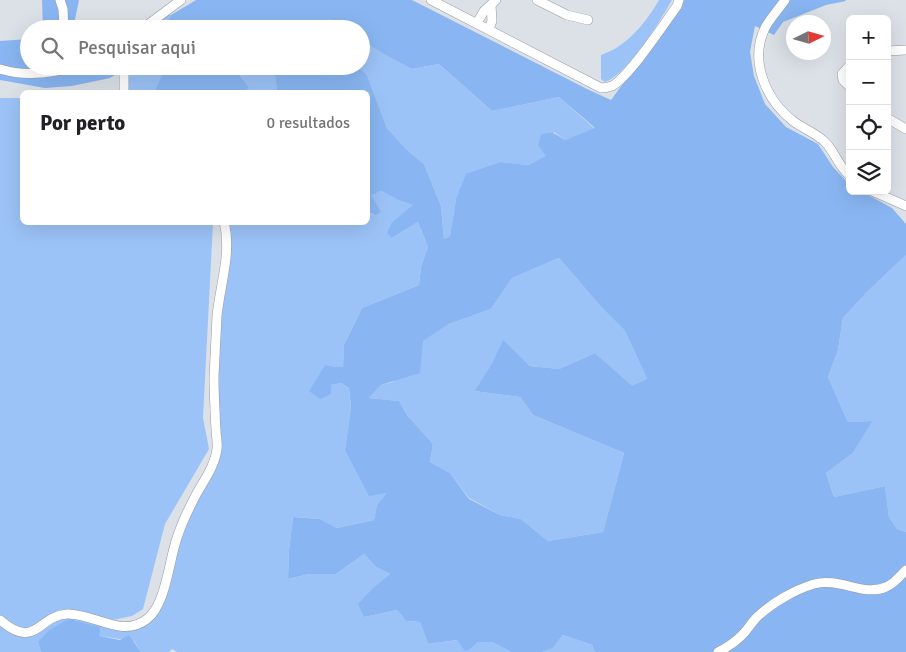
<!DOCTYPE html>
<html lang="pt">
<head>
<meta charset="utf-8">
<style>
  :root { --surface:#fff; --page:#f2f2f2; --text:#202124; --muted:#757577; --line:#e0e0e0 }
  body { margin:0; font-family:Signika,sans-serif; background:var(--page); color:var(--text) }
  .controls { position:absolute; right:15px; top:15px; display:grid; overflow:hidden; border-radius:8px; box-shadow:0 5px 20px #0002 }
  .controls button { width:45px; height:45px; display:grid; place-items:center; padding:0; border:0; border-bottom:1px solid var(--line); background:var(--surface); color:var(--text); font:25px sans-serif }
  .compass { position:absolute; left:786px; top:15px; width:45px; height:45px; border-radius:50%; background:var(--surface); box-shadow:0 5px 20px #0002; rotate:85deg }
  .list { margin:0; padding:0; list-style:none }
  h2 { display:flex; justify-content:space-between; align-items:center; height:65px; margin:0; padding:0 20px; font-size:21px }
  h2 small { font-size:16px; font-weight:400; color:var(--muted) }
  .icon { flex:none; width:28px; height:28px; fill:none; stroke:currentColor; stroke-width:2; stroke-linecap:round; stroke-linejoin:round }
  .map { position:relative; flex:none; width:906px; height:652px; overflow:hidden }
  .search { position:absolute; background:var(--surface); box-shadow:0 5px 20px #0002; left:20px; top:20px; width:350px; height:55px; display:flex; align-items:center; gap:12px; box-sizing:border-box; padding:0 18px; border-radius:28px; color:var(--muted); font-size:19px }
  .panel { position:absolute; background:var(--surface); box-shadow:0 5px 20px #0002; left:20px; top:90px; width:350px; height:135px; border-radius:8px }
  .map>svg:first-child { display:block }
  .green { fill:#9cc3f7 }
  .forest { fill:#89b6f2; fill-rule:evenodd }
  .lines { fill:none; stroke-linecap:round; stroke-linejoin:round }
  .minor-casing { stroke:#959aa1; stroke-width:10 }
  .minor { stroke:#fff; stroke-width:9 }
</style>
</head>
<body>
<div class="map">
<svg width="906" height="652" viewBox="0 0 906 652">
  <rect width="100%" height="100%" fill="#dce1e8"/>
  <g class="green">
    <path d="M659,0H672C660,21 627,75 605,82L601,79V55C607,52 614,50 619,46C635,36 650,16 659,0Z"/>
    <path d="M158,15H171L165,29H142Z"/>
    <path d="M361,40L385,55L412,69L439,64L492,111L559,97L595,129L565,140L554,132L547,156L528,165L501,162L456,199L450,236L444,239L441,206L424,164L407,150L387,128L367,75L358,66H361Z"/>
    <path d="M124,66H166L154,92H124Z"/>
    <path d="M237,66H274L277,92H242L248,88L238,72Z"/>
    <path d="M0,98H22V222L213,223L203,418L209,449L165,524L143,609L132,616L103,622L121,627L152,614L172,551L215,459L214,378L227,254L224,223L368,222V212L374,215L371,194L381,191L398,200L414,205L392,222V238L418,222L428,247L421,267L419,285L362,308L344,345L343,367H334L331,385L341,383L349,388L351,407L345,450L388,493L377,505L374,520L337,528L320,519L293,517L289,550L288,579L309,574H336L364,554L376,567L390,574L376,585L364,617L397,610L406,621L420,622L428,644L458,640L472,648L478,642H492L511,652H177L172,649L169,652H141L134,641L99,636L38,642L41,652H0Z"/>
    <path d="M906,255V532L897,529L889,517L885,486L834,497L826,473L853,453L871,421L848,422L828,377L838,350L843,318L867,292Z"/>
    <path d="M559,258L602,308L625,331L647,379L632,387L595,353L559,369L530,366L503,341L492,363L474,391L520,397L533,415L624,453L603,532L548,541L521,519L500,515L469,498L450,473L430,462L433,444L407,415L399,401L369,398L381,385L393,382L422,341L449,324L491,309L512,278Z"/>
    <path d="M563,635L592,645L595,652H542L553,648Z"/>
  </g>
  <g class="forest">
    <path d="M42,0H79L73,29H43Z"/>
    <path d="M196,0H412L587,89L611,100L630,74L675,0H845L846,1L826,5L783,22L774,35L755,26L750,52L754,76L765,104L786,127L818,144L833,167L850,185V191H861L892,208L906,224V255L867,292L843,318L838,350L828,377L848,422L872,421L853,453L826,473L834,497L885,486L889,517L897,529L906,532V652H595L592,645L563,635L553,648L542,652H511L492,642H478L472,648L465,651L457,640L428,644L420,622L406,621L397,610L364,617L358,604L376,585L390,574L376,567L364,554L336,574H309L288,579L289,550L293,517L320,519L337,528L374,520L377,505L387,493L369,496L345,450L351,407L349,388L341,383L331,385V394L320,399L309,391L325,365L334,367H343L344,345L362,308L419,285L421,267L428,247L418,222L392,238L387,233L392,222L413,205L398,200L381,191L371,195L381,212L375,215L368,212V92H277L274,66H358L367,75L387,128L407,150L424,164L441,206L444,239L450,236L456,199L466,174L501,162L528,165L546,156L538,145L541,135C551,130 556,134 565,140L595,128L559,97L492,111L439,64L412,69L385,55L361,40V29H345L329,19L333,29H165L171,15ZM559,258L602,308L625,331L647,379L632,386L595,353L559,369L530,366L503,340L492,363L474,391L520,397L533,415L624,453L603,532L548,541L521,519L500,515L469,499L450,473L430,462L433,444L407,415L399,401L369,398L381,385L420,373L423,341L449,324L491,309L512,278Z"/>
    <path d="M29,39V66H120L121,71L110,78L72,86L45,88L0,80V41Z"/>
    <path d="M166,66H237L238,73L249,88L242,92H154Z"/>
    <path d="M69,619L100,627L99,636L120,640L129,635L141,652H41L38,642L49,630Z"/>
  </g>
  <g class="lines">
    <g class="minor-casing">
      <g id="minor">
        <path d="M60,0L63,9L64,29"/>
        <path d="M431,0L601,88C604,88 609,87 612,86C629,77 664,24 677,6L679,0"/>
        <path d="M537,0L567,15L588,20"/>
        <path d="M785,0C779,9 770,18 765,28C749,61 766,100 793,121C802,128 816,133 825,142C835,152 838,166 850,176"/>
        <path d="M477,23L484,11L496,0"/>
        <path d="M142,29L181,0"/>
        <path d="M489,29L492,21L491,5"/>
        <path d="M887,51L906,50"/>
        <path d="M850,65L842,74L843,80L850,87"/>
        <path d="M124,66V92"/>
        <path d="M0,69C25,77 54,73 79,66"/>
        <path d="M887,118L906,129"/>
        <path d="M872,191L906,206"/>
        <path d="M0,620C36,651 37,616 67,614C94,613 122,639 147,619C166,605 169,560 177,538C182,522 189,508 197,493C205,479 215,465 217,449C218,443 216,436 216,430C215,412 214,394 214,377C215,357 216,336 217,316C220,285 232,253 224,222"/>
        <path d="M718,652C726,648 734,643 740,637C747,631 751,623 757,617C772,603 794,590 814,584C840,577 863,597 886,587C894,584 900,576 906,570"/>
      </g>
    </g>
    <use href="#minor" class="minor"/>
  </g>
</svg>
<div class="controls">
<button>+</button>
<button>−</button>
<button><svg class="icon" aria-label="locate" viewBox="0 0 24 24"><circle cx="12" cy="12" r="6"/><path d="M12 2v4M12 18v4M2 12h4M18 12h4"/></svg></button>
<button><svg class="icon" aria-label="layers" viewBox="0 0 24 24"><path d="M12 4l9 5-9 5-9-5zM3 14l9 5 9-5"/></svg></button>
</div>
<svg class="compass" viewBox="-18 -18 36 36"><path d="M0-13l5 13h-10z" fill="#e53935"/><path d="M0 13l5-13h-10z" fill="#757577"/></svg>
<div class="search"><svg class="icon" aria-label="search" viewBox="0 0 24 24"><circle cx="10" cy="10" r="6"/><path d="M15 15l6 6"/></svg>Pesquisar aqui</div>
<section class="panel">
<h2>Por perto<small>0 resultados</small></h2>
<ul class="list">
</ul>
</section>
</div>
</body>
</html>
